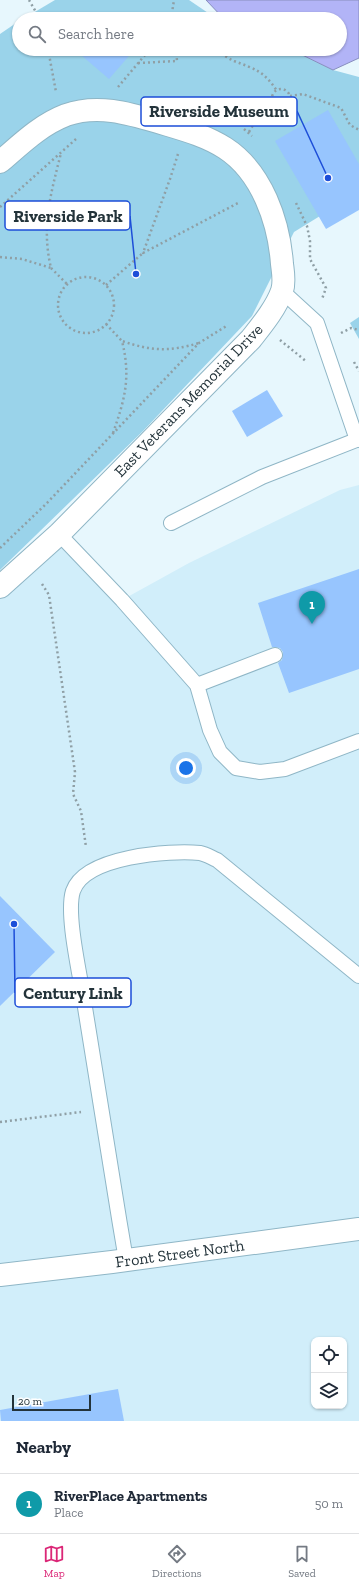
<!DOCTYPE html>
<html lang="en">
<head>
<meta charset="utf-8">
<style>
  :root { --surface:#fff; --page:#f6f6f7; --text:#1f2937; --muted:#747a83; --line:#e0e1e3; --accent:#db2777 }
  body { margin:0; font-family:"Zilla Slab",serif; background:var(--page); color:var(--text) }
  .controls { position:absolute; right:12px; bottom:12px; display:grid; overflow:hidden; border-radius:8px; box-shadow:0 1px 3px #0004 }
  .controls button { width:36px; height:36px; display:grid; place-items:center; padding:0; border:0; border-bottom:1px solid var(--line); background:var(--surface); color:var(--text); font:20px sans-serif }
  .scale { position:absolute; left:12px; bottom:10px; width:79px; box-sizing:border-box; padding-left:4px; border:2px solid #23333a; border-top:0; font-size:11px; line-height:14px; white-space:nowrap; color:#23333a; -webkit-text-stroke:3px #fff; paint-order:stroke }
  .you { position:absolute; left:186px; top:768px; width:14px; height:14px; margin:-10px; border:3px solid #fff; border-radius:50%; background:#1a73e8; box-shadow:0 0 0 6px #1a73e833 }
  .badge { display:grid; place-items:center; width:26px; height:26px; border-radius:50%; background:var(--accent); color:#fff; font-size:13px; font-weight:700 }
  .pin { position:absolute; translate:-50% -33px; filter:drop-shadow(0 1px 2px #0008) }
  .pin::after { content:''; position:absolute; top:21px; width:14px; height:12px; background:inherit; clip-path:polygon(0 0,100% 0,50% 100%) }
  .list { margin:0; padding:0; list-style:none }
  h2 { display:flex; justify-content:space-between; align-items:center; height:52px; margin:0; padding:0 16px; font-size:17px }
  h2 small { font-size:13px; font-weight:400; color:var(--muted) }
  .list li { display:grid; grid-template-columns:26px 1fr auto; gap:12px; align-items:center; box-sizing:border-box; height:60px; padding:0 16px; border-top:1px solid var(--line) }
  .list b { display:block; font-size:15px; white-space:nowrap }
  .list p { margin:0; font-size:13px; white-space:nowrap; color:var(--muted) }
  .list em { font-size:13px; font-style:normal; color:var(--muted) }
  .icon { flex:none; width:22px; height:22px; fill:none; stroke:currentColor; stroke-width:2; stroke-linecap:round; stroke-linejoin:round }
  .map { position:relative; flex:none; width:359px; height:1421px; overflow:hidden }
  .search { position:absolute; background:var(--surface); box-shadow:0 1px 3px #0004; left:12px; right:12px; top:12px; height:44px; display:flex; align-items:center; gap:10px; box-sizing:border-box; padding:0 14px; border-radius:22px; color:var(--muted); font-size:15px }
  .sheet { height:112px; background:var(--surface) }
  nav { display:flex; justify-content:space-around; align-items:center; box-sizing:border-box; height:56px; border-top:1px solid var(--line); background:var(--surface); font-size:11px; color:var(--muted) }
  nav a { display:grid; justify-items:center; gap:2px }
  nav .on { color:var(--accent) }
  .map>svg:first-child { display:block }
  .built { fill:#d1eefa; fill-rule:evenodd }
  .green { fill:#9ad3ea }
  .water { fill:#b2b4f7; stroke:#878dbe }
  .building { fill:#97c5fe }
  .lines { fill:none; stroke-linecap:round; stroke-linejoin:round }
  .lane-casing { stroke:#8fb6c6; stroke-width:16 }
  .street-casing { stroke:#8fb6c6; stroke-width:24 }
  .path { stroke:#8f9fa5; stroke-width:2.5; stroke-dasharray:2 3; stroke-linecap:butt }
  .lane { stroke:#fff; stroke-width:14 }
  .street { stroke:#fff; stroke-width:22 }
  .labels { text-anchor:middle; stroke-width:3.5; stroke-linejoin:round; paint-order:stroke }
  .street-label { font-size:16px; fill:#23333a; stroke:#fff }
  .leader { fill:none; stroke:#1d4ed8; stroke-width:1.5 }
  .callout-dot { fill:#1d4ed8; stroke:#fff; stroke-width:1.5 }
  .callout { fill:#fff; stroke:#1d4ed8; stroke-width:1.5 }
  .callout-label { font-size:17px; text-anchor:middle; font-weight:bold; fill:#23333a }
</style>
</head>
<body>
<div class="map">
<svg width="359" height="1421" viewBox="0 0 359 1421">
  <rect width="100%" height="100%" fill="#e7f7fd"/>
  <path class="built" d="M359,485V1421H0V587L59,534L122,600L189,563L340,490ZM314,1340H344V1406H314Z"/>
  <g class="green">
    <path d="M55,0H189L217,19H23Z"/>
    <path d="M19,21V49H290L333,70L359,77V192L294,232L252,316L143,431L0,570V34Z"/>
    <path d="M359,317V339L350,323Z"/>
  </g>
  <path class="water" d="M206,0H359V58L333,70L290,49H340V19H224Z"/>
  <g class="building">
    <path d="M74,49H135L109,79Z"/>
    <path d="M328,110L359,164V210L326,229L275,141Z"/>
    <path d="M267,390L283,416L247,437L232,411Z"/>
    <path d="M359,569V669L289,693L278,663L282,660L283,652L280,648L272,647L258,603Z"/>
    <path d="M0,896L55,952L0,1006Z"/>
    <path d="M118,1389L124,1421H1L0,1410Z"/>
  </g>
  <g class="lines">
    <g class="lane-casing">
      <g id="lane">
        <path d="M282,291L317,323L357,440"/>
        <path d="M171,523L262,477L359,439"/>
        <path d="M59,534L122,600L197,685L210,730L220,752L236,768L260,772L285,769L359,741"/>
        <path d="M197,685L275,655"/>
        <path d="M126,1260C111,1172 97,1084 83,995C79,970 66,913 73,891C85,856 170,850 200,853C206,854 212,858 217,860L359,976"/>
      </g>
    </g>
    <g class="street-casing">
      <g id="street">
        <path d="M0,162C21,144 40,125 66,115C97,104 128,113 158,122C181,129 205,135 225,148C262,172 279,222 282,264C283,272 285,282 282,291C276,308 262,325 251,339L59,534L0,587"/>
        <path id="s1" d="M0,1275L112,1262L359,1229"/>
      </g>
    </g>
    <g class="path">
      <path d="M29,0L40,19"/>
      <path d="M171,19L174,0"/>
      <path d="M48,49L56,92"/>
      <path d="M212,49C220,52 227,58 234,61C255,69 264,71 277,91"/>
      <path d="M138,63L177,61L176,49"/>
      <path d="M118,87L150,49"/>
      <circle cx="281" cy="98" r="9"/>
      <path d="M290,96L303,94L341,108L350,125L359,130"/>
      <path d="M244,129L252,136"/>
      <path d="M249,132C256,120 262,111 274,104"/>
      <path d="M178,154L170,179L143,253L240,202"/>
      <path d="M296,203L307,226L310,241V259L326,288L322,299"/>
      <path d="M0,207L76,139"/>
      <path d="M0,257L22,259L51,268C41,226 51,193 61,153"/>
      <path d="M51,268L67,284"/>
      <circle cx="86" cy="305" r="28"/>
      <path d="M106,285L143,253"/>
      <path d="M106,324L122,341"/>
      <path d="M341,333L351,328L359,330"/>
      <path d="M280,340L307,362"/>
      <path d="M354,362L359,371"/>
      <path d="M113,433C125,399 131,377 122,341C151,351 169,352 199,343"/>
      <path d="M0,548L46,504L199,343L228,325"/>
      <path d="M42,584L49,595L75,772L73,794L81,811L86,847"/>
      <path d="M0,1122L81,1112"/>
    </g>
    <use href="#lane" class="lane"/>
    <use href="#street" class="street"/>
  </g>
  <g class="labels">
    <g class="street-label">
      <text transform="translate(188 400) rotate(-46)" y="6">East Veterans Memorial Drive</text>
      <text dy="6" stroke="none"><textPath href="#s1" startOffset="181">Front Street North</textPath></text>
    </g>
  </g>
  <path class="leader" d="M328 178L297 111M136 274L130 216M14 924L15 993"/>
  <g class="callout-dot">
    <circle cx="328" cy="178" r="4"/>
    <circle cx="136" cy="274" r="4"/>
    <circle cx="14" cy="924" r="4"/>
  </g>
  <g class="callout">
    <rect x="141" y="97" width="156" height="29" rx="4"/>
    <rect x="5" y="201" width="125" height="29" rx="4"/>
    <rect x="15" y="978" width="116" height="29" rx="4"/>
  </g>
  <g class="callout-label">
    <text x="219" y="117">Riverside Museum</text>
    <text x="68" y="222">Riverside Park</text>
    <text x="73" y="999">Century Link</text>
  </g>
</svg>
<div class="controls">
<button><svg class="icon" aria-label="locate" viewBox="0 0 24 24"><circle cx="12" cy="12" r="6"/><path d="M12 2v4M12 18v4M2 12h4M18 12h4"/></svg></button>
<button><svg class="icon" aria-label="layers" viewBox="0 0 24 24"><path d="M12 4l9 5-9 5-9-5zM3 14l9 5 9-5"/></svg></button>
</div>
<div class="scale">20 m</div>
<div class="you"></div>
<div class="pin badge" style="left:312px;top:624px;background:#0f9aa8">1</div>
<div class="search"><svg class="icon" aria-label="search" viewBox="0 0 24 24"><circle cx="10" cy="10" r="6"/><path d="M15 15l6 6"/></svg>Search here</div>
</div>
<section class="sheet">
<h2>Nearby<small></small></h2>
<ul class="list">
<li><span class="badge" style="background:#0f9aa8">1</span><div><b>RiverPlace Apartments</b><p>Place</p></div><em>50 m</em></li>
</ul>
</section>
<nav>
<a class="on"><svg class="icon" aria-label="map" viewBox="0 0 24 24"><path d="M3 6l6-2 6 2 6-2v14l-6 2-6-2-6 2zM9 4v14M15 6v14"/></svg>Map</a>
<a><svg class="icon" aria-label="directions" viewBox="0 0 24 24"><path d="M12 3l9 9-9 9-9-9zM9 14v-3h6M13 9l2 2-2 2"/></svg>Directions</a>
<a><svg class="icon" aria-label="saved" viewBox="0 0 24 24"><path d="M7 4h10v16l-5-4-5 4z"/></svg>Saved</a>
</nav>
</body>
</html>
